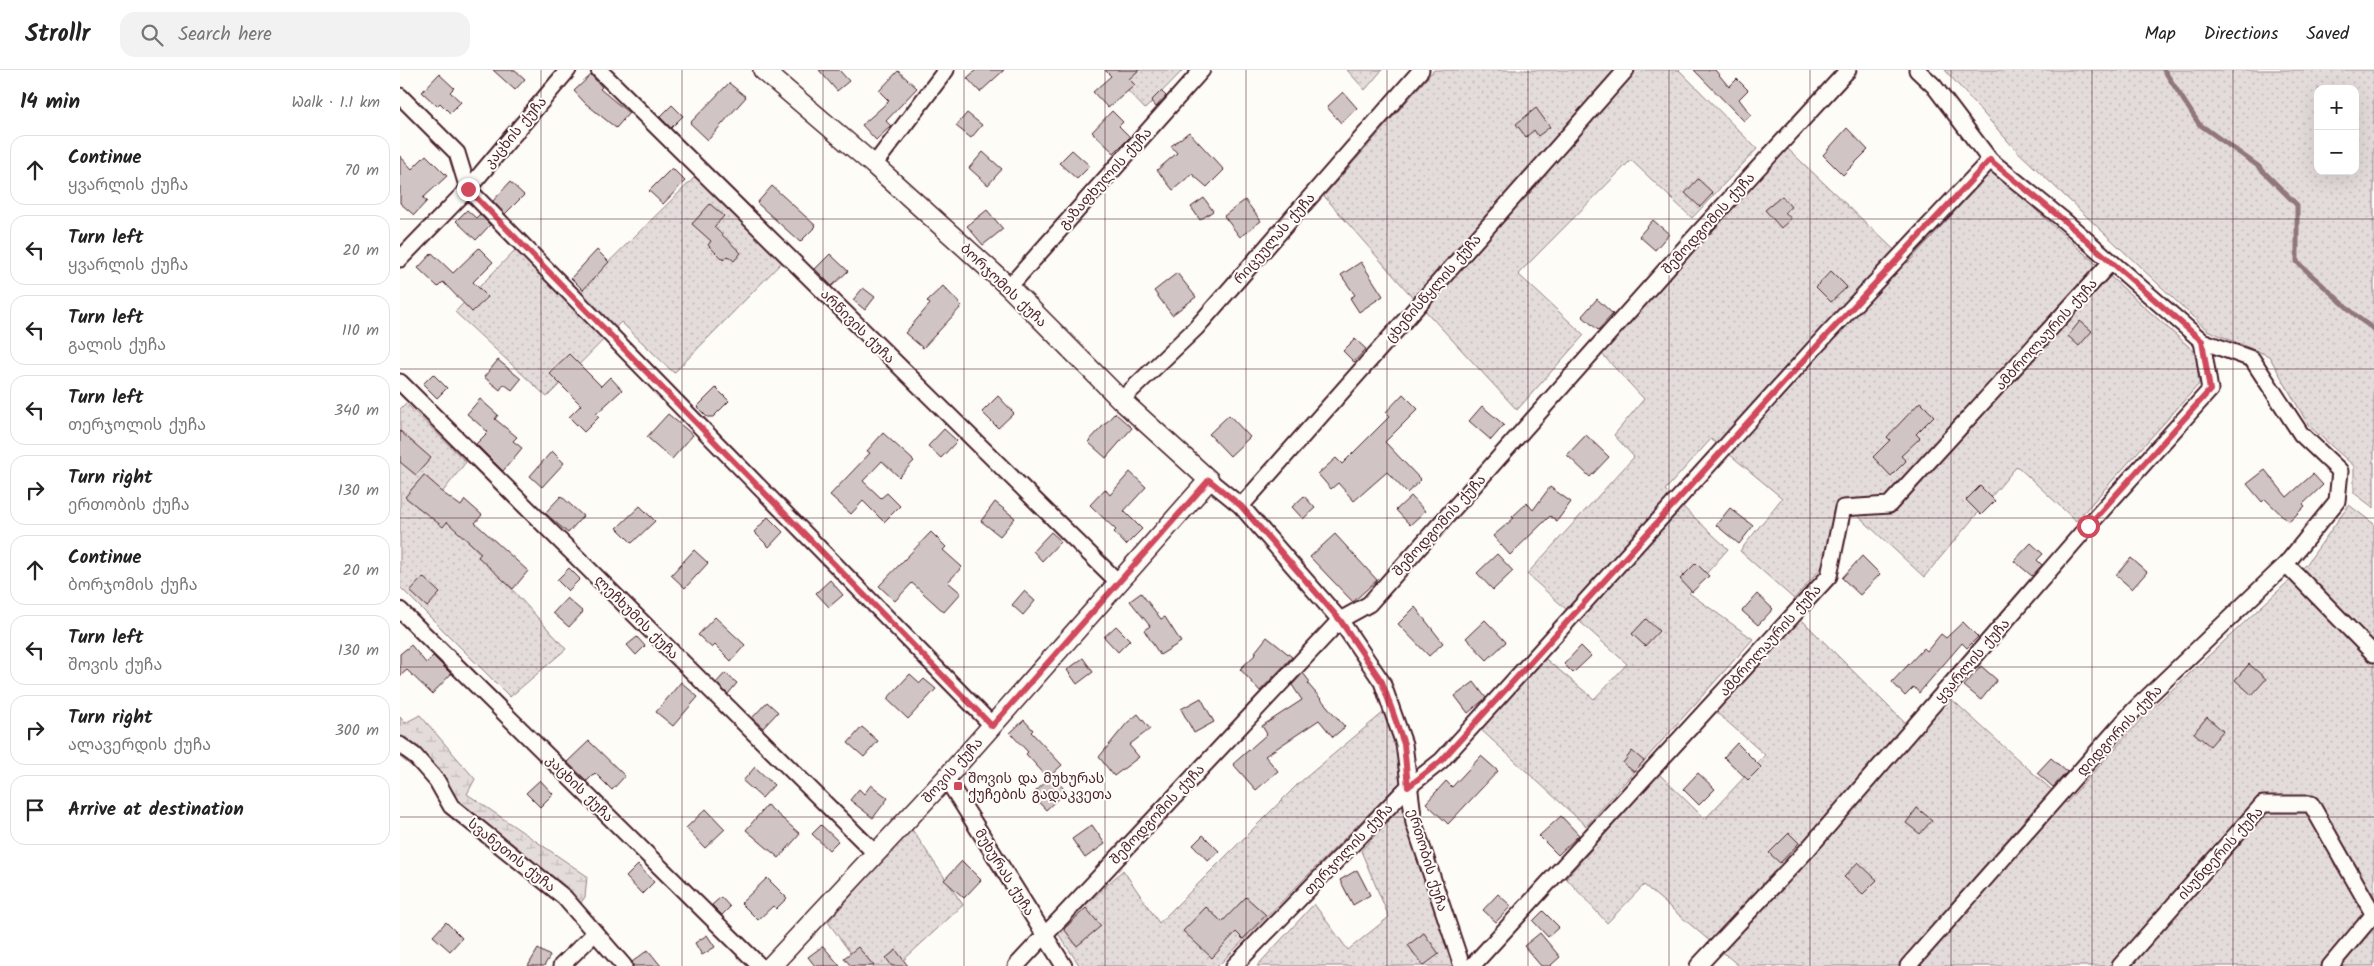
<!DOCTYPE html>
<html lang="en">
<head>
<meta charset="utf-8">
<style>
  :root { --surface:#fff; --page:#f2f2f2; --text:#222; --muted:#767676; --line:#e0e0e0 }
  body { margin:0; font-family:Kalam,"Noto Sans Georgian",sans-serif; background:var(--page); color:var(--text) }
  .controls { position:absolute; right:15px; top:15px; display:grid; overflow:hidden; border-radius:10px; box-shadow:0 5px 20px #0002 }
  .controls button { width:45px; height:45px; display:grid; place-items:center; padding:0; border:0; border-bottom:1px solid var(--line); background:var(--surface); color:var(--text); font:25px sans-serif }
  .stop { position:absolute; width:15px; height:15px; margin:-11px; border:4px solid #d1495b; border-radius:50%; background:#fff }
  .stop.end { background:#d1495b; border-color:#fff; box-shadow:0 1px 5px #0008 }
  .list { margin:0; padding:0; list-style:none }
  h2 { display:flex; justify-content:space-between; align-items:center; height:65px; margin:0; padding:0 20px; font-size:21px }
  h2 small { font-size:16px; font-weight:400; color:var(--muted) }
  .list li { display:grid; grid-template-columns:32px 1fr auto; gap:15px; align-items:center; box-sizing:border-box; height:70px; margin:0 10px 10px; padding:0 10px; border:1px solid var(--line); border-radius:15px }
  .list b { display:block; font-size:19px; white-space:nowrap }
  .list p { margin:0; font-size:16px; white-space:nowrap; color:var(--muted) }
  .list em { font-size:16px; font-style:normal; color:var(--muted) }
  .icon { flex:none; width:28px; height:28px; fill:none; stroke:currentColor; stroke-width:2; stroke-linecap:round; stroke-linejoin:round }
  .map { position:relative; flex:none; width:1974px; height:896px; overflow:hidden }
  header { display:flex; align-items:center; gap:30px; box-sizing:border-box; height:70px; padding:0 25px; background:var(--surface); border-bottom:1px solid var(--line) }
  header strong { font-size:24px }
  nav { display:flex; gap:28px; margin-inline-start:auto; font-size:18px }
  .search { width:350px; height:45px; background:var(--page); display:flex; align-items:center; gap:12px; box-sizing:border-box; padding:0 18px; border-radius:15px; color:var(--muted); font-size:19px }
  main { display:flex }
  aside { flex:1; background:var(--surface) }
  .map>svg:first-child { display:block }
  .green { fill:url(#green-dots); stroke:#967e82; fill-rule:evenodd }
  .wetland { fill:url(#wetland-marsh); stroke:#967e82 }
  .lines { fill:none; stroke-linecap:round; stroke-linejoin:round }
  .stream { stroke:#91777b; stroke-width:5 }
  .building { fill:#d0c5c4; stroke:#4a1f2b }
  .minor-casing { stroke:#4a1f2b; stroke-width:19 }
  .tertiary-casing { stroke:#4a1f2b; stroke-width:22 }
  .minor { stroke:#fdfcf7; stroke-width:15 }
  .tertiary { stroke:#fdfcf7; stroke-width:19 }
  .route { stroke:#d1495b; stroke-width:6 }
  .grid { fill:none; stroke:#4a1f2b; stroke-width:1; stroke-opacity:0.55 }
  .poi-dot { fill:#d1495b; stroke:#fdfcf7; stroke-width:2 }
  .labels { text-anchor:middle; stroke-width:4; stroke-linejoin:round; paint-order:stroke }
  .street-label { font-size:14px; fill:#4a1f2b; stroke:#fdfcf7 }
  .poi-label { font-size:14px; fill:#4a1f2b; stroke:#fdfcf7; text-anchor:start }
</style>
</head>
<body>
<header>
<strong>Strollr</strong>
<div class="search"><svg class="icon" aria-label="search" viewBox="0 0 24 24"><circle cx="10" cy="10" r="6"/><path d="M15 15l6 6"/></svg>Search here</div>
<nav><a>Map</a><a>Directions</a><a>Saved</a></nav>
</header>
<main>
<aside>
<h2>14 min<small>Walk · 1.1 km</small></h2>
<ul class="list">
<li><svg class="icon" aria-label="ahead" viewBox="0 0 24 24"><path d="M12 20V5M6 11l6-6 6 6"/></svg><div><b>Continue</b><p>ყვარლის ქუჩა</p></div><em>70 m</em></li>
<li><svg class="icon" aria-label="left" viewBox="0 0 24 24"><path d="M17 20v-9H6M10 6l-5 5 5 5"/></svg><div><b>Turn left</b><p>ყვარლის ქუჩა</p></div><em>20 m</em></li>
<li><svg class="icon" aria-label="left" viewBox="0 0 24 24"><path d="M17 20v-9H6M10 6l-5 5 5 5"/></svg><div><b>Turn left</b><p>გალის ქუჩა</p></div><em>110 m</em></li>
<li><svg class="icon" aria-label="left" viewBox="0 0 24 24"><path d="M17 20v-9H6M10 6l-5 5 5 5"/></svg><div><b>Turn left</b><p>თერჯოლის ქუჩა</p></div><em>340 m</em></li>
<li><svg class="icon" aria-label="right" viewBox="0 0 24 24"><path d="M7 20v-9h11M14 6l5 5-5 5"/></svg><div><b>Turn right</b><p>ერთობის ქუჩა</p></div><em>130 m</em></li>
<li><svg class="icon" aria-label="ahead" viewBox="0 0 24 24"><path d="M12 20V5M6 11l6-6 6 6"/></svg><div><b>Continue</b><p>ბორჯომის ქუჩა</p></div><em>20 m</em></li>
<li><svg class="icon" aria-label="left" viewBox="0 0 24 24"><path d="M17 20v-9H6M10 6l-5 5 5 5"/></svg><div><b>Turn left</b><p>შოვის ქუჩა</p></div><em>130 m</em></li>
<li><svg class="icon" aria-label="right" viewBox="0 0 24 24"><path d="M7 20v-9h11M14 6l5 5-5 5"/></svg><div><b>Turn right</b><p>ალავერდის ქუჩა</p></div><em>300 m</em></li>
<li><svg class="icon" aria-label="arrive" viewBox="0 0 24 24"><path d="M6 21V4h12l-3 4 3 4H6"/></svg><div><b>Arrive at destination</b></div></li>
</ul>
</aside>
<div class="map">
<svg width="1974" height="896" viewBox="0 0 1974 896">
  <defs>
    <pattern id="green-dots" width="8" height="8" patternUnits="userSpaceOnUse" patternTransform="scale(1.25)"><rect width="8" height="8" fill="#e3dcda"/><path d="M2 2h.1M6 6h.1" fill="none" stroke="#c4bcbb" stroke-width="1.8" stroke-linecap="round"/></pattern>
    <pattern id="wetland-marsh" width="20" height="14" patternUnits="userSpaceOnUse" patternTransform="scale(1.25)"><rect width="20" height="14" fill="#e3dcda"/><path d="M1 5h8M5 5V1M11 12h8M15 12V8" fill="none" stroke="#c4bcbb"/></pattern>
  </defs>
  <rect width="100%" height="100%" fill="#fdfcf7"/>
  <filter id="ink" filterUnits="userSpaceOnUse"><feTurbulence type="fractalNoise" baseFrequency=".02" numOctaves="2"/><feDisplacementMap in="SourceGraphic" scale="10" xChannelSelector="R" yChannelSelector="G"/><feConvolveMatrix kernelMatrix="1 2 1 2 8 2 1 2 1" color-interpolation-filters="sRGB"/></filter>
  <g filter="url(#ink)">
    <g class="green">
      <path d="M708,0H783L745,39Z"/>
      <path d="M947,0H982L965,20Z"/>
      <path d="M1034,0H1279L1357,79L1292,148L1231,90L1118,204L1184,265L1117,340L1007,221L924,126Z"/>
      <path d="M1545,0H1974V438L1954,423V396L1909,356L1869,286L1807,260L1614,78ZM1918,19H1955V101H1918Z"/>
      <path d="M1388,79L1508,193L1592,101L1796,283L1799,314L1676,451L1617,396L1524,507L1440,429L1422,497L1394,529L1340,481L1382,428L1311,369L1265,420L1328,479L1289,523L1353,569L1186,756L1078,657L1142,586L1194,629L1227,594L1127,504L1234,387L1214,365L1244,329L1200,282L1301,169Z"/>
      <path d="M298,104L384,190L274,303L221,252L147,327L55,242L117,178L168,232Z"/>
      <path d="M6,333L66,392L34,433L166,579L110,627L0,517V339Z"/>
      <path d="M1949,435L1974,454V896H1339L1244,815L1207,853L1166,808L1259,704L1305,749L1365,685L1314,640L1400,548L1514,662L1547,625L1666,733L1745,645L1906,495Z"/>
      <path d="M984,642L1006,706L818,896H680L657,862L723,800L759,853L898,714Z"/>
      <path d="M1009,728L1059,896H857L914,834L948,880L989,847L961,781Z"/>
      <path d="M511,758L563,835L497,896H460L428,852Z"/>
    </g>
    <path class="wetland" d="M20,645L75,709L67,724L187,806L185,827L180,834L153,807L62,738L0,687V647L5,653Z"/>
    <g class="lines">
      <path class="stream" d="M1764,0L1799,54L1858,96L1897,135V192L1961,250L1974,259"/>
    </g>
    <g class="building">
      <path d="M93,0H115L125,9L115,20Z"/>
      <path d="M419,0H439L449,11L437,21Z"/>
      <path d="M576,0H604L580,22L567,8Z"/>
      <path d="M705,0H739L729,9L735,15L708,38L693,22L711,6Z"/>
      <path d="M1294,0H1315L1329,17L1337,9L1348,20L1339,29L1351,45L1344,51Z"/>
      <path d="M498,1L517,18L486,51L491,56L476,70L462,55L489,31L479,21Z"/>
      <path d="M39,4L54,18L50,22L61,32L50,43L40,33L37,36L22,22Z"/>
      <path d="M191,5L202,17L200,19L229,43L216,58L185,33L174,21Z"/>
      <path d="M329,13L346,27L308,70L290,53Z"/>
      <path d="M761,21L766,26L756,37L751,31Z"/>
      <path d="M943,22L957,38L941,53L927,37Z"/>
      <path d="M272,35L283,46L271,58L260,47Z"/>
      <path d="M1136,38L1150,57L1138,66L1134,60L1126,67L1116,54Z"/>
      <path d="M712,41L723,52L719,56L730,67L714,83L692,62Z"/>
      <path d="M567,43L582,55L571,68L556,56Z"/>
      <path d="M1447,58L1468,80L1443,105L1423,85Z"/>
      <path d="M789,62L824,100L807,117L792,104L773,120L757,100L777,83L771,76Z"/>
      <path d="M672,80L690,96L677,109L659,93Z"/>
      <path d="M583,82L602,99L588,115L569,98Z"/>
      <path d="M26,85L47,106L23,128L27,131L14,145L0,133V86L12,99Z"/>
      <path d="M272,98L285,111L263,134L249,121Z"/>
      <path d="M1298,109L1313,123L1300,137L1285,123Z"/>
      <path d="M110,112L124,125L105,144L93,131Z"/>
      <path d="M372,116L416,156L400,172L357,133Z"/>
      <path d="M1382,126L1391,137L1385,142L1391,149L1381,158L1365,140Z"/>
      <path d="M804,128L813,141L800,150L791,137Z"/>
      <path d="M845,130L861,151L840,167L824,146Z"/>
      <path d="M310,134L324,146L314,157L341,183L334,191L328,186L323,190L308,175L311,171L292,154Z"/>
      <path d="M67,140L76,148L80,144L90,155L76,170L56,151Z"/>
      <path d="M587,140L603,159L583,175L567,156Z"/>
      <path d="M1253,150L1269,164L1255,180L1239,166Z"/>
      <path d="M79,178L93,192L73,212L88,227L72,242L43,212L38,217L18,198L32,183L53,203Z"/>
      <path d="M197,180L209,192L183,220L171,208Z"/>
      <path d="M430,184L448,201L432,216L415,199Z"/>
      <path d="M961,192L983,226L959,242L950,228L955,225L941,205Z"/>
      <path d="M1431,201L1447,217L1431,232L1416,217Z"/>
      <path d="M777,203L796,227L772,245L754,221Z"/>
      <path d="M543,216L562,236L523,278L505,263L530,234L527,231Z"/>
      <path d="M463,218L475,227L465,240L453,230Z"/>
      <path d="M1197,229L1213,244L1198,260L1182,246Z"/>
      <path d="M1680,251L1692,261L1679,276L1668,266Z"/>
      <path d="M955,269L966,279L954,292L943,281Z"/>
      <path d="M169,284L201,316L210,307L222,320L196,344L199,347L184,362L169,347L181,335L149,303Z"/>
      <path d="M98,290L121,309L112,320L104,314L100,320L84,307Z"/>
      <path d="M33,304L47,318L37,328L23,314Z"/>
      <path d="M316,318L329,331L313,347H307L297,337Z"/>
      <path d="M1003,324L1018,339L985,372L1021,410L1007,423L987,402L954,431L938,413L931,419L918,404L936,388L942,394L990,346L986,342Z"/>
      <path d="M598,326L614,343L598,358L582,342Z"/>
      <path d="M80,329L98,345L95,349L117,367L113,371L122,378L103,401L76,374L88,362L67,344Z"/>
      <path d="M1520,332L1534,346L1516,364L1520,368L1501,386L1506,391L1491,406L1473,387L1490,370L1487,367Z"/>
      <path d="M1082,336L1104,355L1091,370L1069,351Z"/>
      <path d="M715,343L732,358L706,388L688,372Z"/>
      <path d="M268,344L293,365L272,389L247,367Z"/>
      <path d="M829,345L850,367L830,386L809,364Z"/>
      <path d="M544,359L557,371L541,388L528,376Z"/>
      <path d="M0,361L31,388L16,405L0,392Z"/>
      <path d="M483,363L514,391L499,407L482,391L463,411L481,428L487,423L500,436L484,452L463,431L451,444L430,425L470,383L467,381Z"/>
      <path d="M1186,365L1209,387L1190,407L1167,385Z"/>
      <path d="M152,381L164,393L142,417L130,406Z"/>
      <path d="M1865,400L1887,427L1913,404L1923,415L1903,434L1905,436L1889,452L1865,429L1862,432L1847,414Z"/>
      <path d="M730,402L746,417L724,441L742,459L726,475L714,462L716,460L690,435L705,419L710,425Z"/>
      <path d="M24,405L40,419L39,420L61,436L65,430L82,445L75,453L128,501L113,519L78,487L81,483L47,452L43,457L5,427Z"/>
      <path d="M1580,416L1595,431L1581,445L1566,430Z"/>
      <path d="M1150,417L1171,432L1157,451L1150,446L1110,485L1093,466L1114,448L1112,447L1127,433L1133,440Z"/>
      <path d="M161,426L183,446L168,463L145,443Z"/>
      <path d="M904,426L915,438L903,449L892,437Z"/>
      <path d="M1011,426L1025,441L1010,455L996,440Z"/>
      <path d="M595,432L615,448L600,466L581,451Z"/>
      <path d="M240,436L255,451L232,473L217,458Z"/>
      <path d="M1330,438L1353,456L1339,474L1316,455Z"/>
      <path d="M368,447L383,462L369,477L354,462Z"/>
      <path d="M531,462L546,477L543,480L562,497L548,512L561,523L544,542L512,513L495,531L479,516Z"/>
      <path d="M651,462L661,471L642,491L633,481Z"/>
      <path d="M935,464L977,510L953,532L910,487Z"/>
      <path d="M1631,473L1643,484L1637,490L1642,495L1632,506L1614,491Z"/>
      <path d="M294,480L308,493L285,518L271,505Z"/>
      <path d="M1097,484L1113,501L1093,520L1077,503Z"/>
      <path d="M1462,486L1480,504L1460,525L1442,508Z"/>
      <path d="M1731,488L1747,502L1732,519L1716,505Z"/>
      <path d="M1296,493L1309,506L1292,522L1280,509Z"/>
      <path d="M169,498L180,509L168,521L157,510Z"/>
      <path d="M23,507L40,523L27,537L10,521Z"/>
      <path d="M430,510L443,525L429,537L416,523Z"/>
      <path d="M624,521L635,531L623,545L612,535Z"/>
      <path d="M741,523L761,549L765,547L781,572L760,585L744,560L750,556L730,531Z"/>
      <path d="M1357,524L1373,539L1358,555L1342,541Z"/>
      <path d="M167,528L183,542L169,557L153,543Z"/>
      <path d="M1015,537L1043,573L1029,586L998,554Z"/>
      <path d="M315,547L345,575L331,591L315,575L312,578L298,565Z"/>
      <path d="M1246,549L1259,561L1245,576L1232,564Z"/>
      <path d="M1085,550L1106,572L1087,590L1066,568Z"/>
      <path d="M1563,552L1578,567L1567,578L1562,573L1519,623L1514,617L1505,626L1492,612L1524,578L1527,581L1541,564L1546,568Z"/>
      <path d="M716,556L730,570L718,582L704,567Z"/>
      <path d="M237,567L245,576L236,585L227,575Z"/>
      <path d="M867,567L892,587L860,621L840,599L857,583L855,582Z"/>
      <path d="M11,575L26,593L33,586L51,604L32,624L7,600L0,606V584Z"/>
      <path d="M1181,576L1191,586L1173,603L1164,594Z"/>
      <path d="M683,588L693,602L677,614L667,600Z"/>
      <path d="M1849,594L1866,609L1852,625L1835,610Z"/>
      <path d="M1581,596L1597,610L1581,630L1564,616Z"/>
      <path d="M325,603L337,613L328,624L316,613Z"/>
      <path d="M903,603L910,612L908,614L945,657L933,667L919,650L865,686L878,701L856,720L833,694L867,664L862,656L902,630L892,615Z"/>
      <path d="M510,604L520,613L524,609L536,619L508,649L487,629Z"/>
      <path d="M281,612L298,627L273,656L256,642Z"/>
      <path d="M1074,612L1086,628L1068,643L1055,626Z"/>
      <path d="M801,628L814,652L794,663L781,639Z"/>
      <path d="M367,632L378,642L363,658L352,648Z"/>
      <path d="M738,644L750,659L729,675L739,687L714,706L699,687L727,653Z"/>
      <path d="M1807,647L1823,661L1810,676L1794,663Z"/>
      <path d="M624,650L633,660L631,662L662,695L648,708L626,684L628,682L610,663Z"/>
      <path d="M462,657L478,671L464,687L448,673Z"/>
      <path d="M189,671L225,706L212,720L195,703L187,711L167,692Z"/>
      <path d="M1337,673L1361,697L1348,710L1324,687Z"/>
      <path d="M1232,681L1244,691L1234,702L1223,693Z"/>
      <path d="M1081,686L1098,701L1048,754L1026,733L1046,711L1052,717Z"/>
      <path d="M1651,688L1667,702L1653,717L1637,703Z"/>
      <path d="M355,697L374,715L362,728L343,711Z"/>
      <path d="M1298,703L1315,719L1299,735L1283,719Z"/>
      <path d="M652,706L666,721L646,740L632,725Z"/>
      <path d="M140,710L153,724L140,737L126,723Z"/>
      <path d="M471,715L488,728L473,748L450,730L459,719L464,724Z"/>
      <path d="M367,735L400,764L379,788L346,760Z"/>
      <path d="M1517,738L1532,750L1520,764L1506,753Z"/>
      <path d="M306,739L325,759L305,778L286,758Z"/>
      <path d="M1161,746L1179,765L1158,785L1139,766Z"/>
      <path d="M421,755L438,771L429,780L412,764Z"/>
      <path d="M692,755L705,774L685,788L672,769Z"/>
      <path d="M1389,763L1399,773L1380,793L1369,783Z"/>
      <path d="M803,765L819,781L808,791L793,775Z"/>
      <path d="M562,791L581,810L564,828L544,810Z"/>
      <path d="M1458,792L1477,810L1463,824L1444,807Z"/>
      <path d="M238,795L254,812L242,824L226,807Z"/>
      <path d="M957,800L970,825L953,835L940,810Z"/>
      <path d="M367,808L387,828L376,839L373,836L358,850L341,833Z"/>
      <path d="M1098,824L1111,836L1096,852L1083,840Z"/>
      <path d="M321,827L330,837L322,845L312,835Z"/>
      <path d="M846,827L866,845L843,869L836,862L812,888L783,861L806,837L822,852Z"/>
      <path d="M686,838L701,856L677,876L664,859Z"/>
      <path d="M1143,841L1159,857L1148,867L1133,851Z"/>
      <path d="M46,852L62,868L50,881L33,866Z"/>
      <path d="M1024,863L1039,884L1023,896L1008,875Z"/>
      <path d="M1140,863L1160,887L1150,896H1141L1124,876Z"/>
      <path d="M307,865L315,877L302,885L295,873Z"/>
      <path d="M423,876L440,896H415L408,887Z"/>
      <path d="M458,877L474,896H451L444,888Z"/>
      <path d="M138,879L150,886L144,896H128Z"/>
      <path d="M248,880L261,896H233L232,892Z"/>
      <path d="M496,880L508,896H492L486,888Z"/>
    </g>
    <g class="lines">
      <g class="minor-casing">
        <g id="minor">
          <path d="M199,0L718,512"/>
          <path d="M0,26L57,83L68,119L593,656"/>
          <path d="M474,95L546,0"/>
          <path d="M0,189L68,119L168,0"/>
          <path d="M609,217L802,0"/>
          <path d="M0,312L475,783"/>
          <path d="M721,330L796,258L1021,0"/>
          <path d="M809,410L841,436L940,550L982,612L1004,674L1014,753L1062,896"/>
          <path d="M841,436L1226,0"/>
          <path d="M1886,494L1974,584"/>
          <path d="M0,540L360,896"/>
          <path d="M0,675L14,685L37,711L51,736L164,827L224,896"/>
          <path d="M546,708L664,896"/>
          <path d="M161,896L195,863"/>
          <path d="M616,896L940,550L969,534L1292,170L1448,0"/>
          <path d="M834,896L1008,717L1041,691L1428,263L1590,90"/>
          <path d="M1072,896L1429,506L1443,438L1489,435L1711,192"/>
          <path d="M1298,896L1408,779L1688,456L1810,320L1802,271"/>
          <path d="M1508,896L1734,640L1886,494L1937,431L1940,401L1901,364L1852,289L1802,271L1661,148L1590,90L1534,16L1517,0"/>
          <path d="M1720,896L1863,734H1911L1974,845"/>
          <path d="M1930,896L1973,845"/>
        </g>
      </g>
      <g class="tertiary-casing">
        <path id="tertiary" d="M363,0L474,95L609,217L721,330L809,410L546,708L371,896"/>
      </g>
      <use href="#minor" class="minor"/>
      <use href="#tertiary" class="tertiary"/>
    </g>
  </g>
  <g class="lines" filter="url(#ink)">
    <path class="route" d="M68,119L592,656L809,410L841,436L940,550L982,612L1004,674L1008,717L1041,691L1428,264L1590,90L1661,148L1802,271L1810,320L1688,456"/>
  </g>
  <path class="grid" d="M141,0V896M282,0V896M423,0V896M564,0V896M705,0V896M846,0V896M987,0V896M1128,0V896M1269,0V896M1410,0V896M1551,0V896M1692,0V896M1833,0V896M0,149H1974M0,299H1974M0,448H1974M0,597H1974M0,747H1974"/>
  <rect class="poi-dot" x="553" y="711" width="10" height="10" rx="2.5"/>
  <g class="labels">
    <g class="street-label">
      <text transform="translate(115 62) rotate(-50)" y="5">კაცხის ქუჩა</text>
      <text transform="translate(705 108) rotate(-48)" y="5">გაზაფხულის ქუჩა</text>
      <text transform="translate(1308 153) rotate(-48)" y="5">შემოდგომის ქუჩა</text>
      <text transform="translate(874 168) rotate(-49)" y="5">რიცეულას ქუჩა</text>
      <text transform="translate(604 215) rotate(44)" y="5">ბორჯომის ქუჩა</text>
      <text transform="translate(1033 218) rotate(-49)" y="5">ცხენისწყლის ქუჩა</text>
      <text transform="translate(458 256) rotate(45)" y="5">არწივის ქუჩა</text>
      <text transform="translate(1646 264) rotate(-48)" y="5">ამბროლაურის ქუჩა</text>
      <text transform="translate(1039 455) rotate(-48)" y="5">შემოდგომის ქუჩა</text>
      <text transform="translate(237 547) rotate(45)" y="5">ლეჩხუმის ქუჩა</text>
      <text transform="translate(1370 570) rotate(-48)" y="5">ამბროლაურის ქუჩა</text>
      <text transform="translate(1572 590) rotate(-49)" y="5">ყვარლის ქუჩა</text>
      <text transform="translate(1719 660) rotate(-47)" y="5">დიდგორის ქუჩა</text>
      <text transform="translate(552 700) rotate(-48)" y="5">შოვის ქუჩა</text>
      <text transform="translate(180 718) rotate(45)" y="5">კაცხის ქუჩა</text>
      <text transform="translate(757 744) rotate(-47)" y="5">შემოდგომის ქუჩა</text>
      <text transform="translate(948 779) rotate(-46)" y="5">თერჯოლის ქუჩა</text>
      <text transform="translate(1820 783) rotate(-48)" y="5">ისუნდერის ქუჩა</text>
      <text transform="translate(112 785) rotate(39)" y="5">სვანეთის ქუჩა</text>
      <text transform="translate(1028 790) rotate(73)" y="5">ერთობის ქუჩა</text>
      <text transform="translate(605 802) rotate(58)" y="5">მუხურას ქუჩა</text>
    </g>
    <g class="poi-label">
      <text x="568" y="713">შოვის და მუხურას<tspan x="568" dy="16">ქუჩების გადაკვეთა</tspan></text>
    </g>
  </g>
</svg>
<div class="controls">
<button>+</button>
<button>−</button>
</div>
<div class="stop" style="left:1688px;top:456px"></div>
<div class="stop end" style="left:68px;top:119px"></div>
</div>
</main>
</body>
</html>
